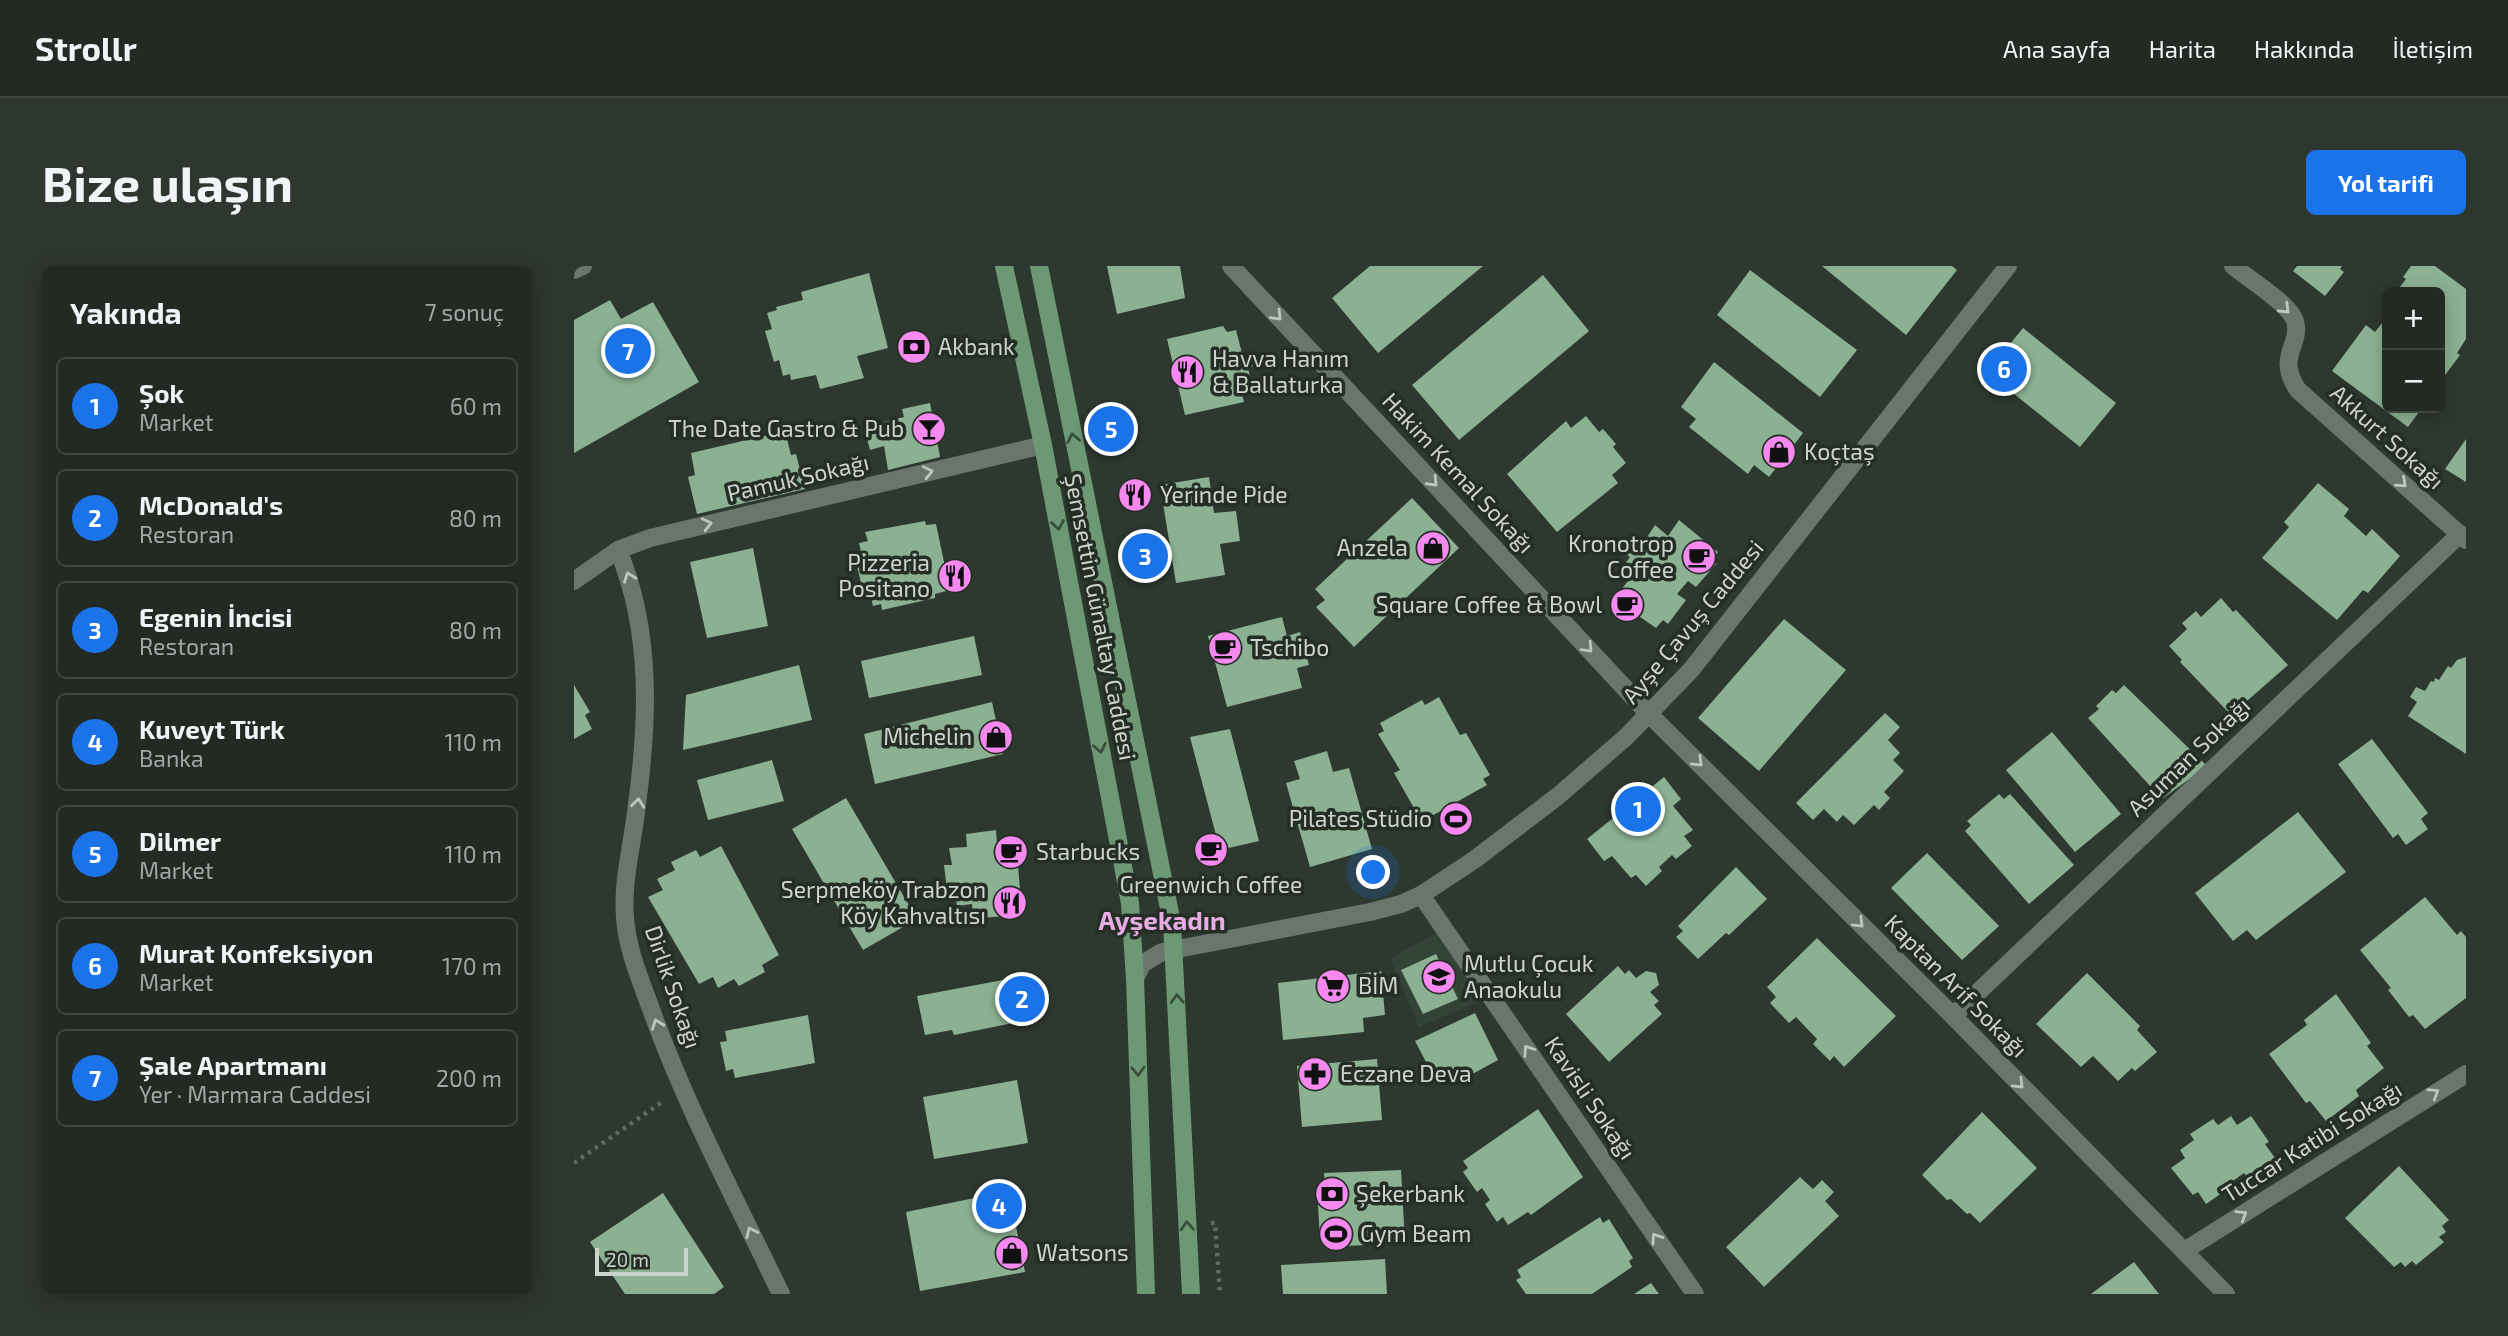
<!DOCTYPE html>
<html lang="tr">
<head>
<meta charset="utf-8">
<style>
  :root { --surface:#222a23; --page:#2e3630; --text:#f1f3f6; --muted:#a2a7a6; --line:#3f4641; --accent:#1a73e8 }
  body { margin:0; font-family:"Exo 2",sans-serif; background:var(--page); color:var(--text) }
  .controls { position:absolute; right:21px; top:21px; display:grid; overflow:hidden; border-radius:10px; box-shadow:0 4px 18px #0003 }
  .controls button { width:63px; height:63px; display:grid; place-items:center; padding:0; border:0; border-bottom:2px solid var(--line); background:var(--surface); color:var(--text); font:35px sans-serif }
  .scale { position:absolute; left:21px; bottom:18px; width:93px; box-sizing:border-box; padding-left:7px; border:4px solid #cdd4ce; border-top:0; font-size:19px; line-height:24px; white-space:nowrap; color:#cdd4ce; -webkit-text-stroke:5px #242e25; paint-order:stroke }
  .you { position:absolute; left:800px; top:607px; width:24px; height:24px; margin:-18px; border:5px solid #fff; border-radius:50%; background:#1a73e8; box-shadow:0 0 0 10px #1a73e833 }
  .badge { display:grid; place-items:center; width:46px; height:46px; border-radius:50%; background:var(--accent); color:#fff; font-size:23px; font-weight:700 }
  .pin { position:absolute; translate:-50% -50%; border:4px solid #fff; box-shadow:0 2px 7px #0006 }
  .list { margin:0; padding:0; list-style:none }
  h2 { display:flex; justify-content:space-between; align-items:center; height:91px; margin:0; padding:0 28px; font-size:30px }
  h2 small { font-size:23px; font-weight:400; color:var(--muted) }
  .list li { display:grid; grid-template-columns:46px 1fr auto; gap:21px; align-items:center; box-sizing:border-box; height:98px; margin:0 14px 14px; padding:0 14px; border:2px solid var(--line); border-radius:10px }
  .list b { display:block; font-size:26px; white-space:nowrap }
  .list p { margin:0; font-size:23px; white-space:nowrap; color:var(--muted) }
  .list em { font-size:23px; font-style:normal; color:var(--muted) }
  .map { position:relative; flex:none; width:1892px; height:1028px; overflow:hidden; border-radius:10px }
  header { display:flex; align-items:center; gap:42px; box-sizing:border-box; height:98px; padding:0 35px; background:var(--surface); border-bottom:2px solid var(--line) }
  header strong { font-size:33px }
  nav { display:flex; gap:38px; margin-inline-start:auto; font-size:24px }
  .intro { display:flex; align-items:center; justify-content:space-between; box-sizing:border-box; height:168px; padding:0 42px }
  h1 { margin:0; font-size:49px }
  .button { padding:18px 32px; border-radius:10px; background:var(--accent); color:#fff; font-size:24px; font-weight:700 }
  main { display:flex; gap:42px; padding:0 42px }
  aside { flex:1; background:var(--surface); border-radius:10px; box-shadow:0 4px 18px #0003 }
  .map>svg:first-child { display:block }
  .built { fill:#334335 }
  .building { fill:#8cb192 }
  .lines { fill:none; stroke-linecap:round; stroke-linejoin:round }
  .path { stroke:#606a62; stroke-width:4.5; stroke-dasharray:3.5 5; stroke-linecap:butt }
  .minor { stroke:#6a766c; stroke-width:18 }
  .major { stroke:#6c9974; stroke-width:18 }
  .oneway { stroke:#bec6bf }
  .oneway2 { stroke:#3a4e3d }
  .labels { text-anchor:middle; stroke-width:7; stroke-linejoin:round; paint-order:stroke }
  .poi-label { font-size:23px; fill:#cdd4ce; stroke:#242e25; text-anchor:start }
  .street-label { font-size:23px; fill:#cdd4ce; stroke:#242e25 }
  .quarter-label { font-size:26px; font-weight:bold; fill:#e7ace3; stroke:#242e25 }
</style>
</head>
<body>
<header>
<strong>Strollr</strong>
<nav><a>Ana sayfa</a><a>Harita</a><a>Hakkında</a><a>İletişim</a></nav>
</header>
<div class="intro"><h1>Bize ulaşın</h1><a class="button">Yol tarifi</a></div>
<main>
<aside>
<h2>Yakında<small>7 sonuç</small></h2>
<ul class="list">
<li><span class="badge">1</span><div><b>Şok</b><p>Market</p></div><em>60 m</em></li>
<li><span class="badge">2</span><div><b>McDonald's</b><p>Restoran</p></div><em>80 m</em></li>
<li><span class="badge">3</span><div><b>Egenin İncisi</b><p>Restoran</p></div><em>80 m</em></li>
<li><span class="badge">4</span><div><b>Kuveyt Türk</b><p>Banka</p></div><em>110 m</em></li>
<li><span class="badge">5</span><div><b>Dilmer</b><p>Market</p></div><em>110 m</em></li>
<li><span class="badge">6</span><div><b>Murat Konfeksiyon</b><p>Market</p></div><em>170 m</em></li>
<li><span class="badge">7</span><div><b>Şale Apartmanı</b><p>Yer · Marmara Caddesi</p></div><em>200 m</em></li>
</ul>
</aside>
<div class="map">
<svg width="1892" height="1028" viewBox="0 0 1892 1028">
  <rect width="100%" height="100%" fill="#2d382f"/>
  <path class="built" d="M873,662L919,730L845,761L816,692Z"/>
  <g class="building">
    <path d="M533,0H606L611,32L543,48Z"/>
    <path d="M796,0H909L804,87L758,32Z"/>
    <path d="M1248,0H1378L1383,4L1332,69Z"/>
    <path d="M1723,0H1768L1766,3L1770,6L1751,30L1719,5Z"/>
    <path d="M1837,0H1861L1892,23V73L1883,87L1886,89L1866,116V26H1822L1832,13L1829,11Z"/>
    <path d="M1176,4L1283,84L1246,131L1143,49Z"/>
    <path d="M295,7L314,82L283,90L290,112L246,123L242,109L217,114L216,108L209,110L205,94L200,96L191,65L198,63L193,47L203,44L202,41L229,34L227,26Z"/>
    <path d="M969,9L1015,65L885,174L838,119Z"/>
    <path d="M36,34L47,53L79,36L125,116L0,187V54Z"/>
    <path d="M1813,51V142H1848L1834,161L1758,105L1792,59L1801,66Z"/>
    <path d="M649,60L653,66L662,64L669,91L676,90L679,100L674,102L678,121L667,123L670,136L611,149L593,73Z"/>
    <path d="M1449,62L1542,137L1506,181L1413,106Z"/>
    <path d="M1140,96L1229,167L1195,211L1180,199L1174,208L1115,161L1122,153L1107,141Z"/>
    <path d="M356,137L366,191L314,204L310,180L296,184L290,161L330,151L328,143Z"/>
    <path d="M1012,150L1025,166L1029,163L1042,178L1039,181L1052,197L1038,209L1044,217L983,266L933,208L992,155L997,162Z"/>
    <path d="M211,165L217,189L222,188L231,223L123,248L114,211L121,209L117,187Z"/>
    <path d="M1892,173V216L1871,203Z"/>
    <path d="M635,211L640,247L662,245L666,275L646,278L651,309L602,317L586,219Z"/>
    <path d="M1744,217L1775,243L1770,250L1792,270L1798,263L1826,290L1794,327L1789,324L1763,354L1688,292L1715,261L1710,256Z"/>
    <path d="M838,232L885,282L780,381L742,341L751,334L741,323Z"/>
    <path d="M1105,254L1144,286L1138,294L1142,298L1122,321L1114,315L1103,328L1112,334L1094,358L1089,354L1082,362L1040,333L1054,315L1043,308L1056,291L1053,289L1065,272L1070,276L1081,259L1094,270Z"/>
    <path d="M351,255L352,259L362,258L376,324L361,328V332L308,344L307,338L299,340L294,319L288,321L282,296L289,295L285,277L294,275L291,266Z"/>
    <path d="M179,282L194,360L133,372L116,296Z"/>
    <path d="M1647,332L1659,346L1662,344L1714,399L1657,449L1606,396L1608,394L1595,380L1613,363L1608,357L1622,345L1627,351Z"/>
    <path d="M708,351L713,370L726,366L735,399L723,402L728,422L653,441L634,370Z"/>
    <path d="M1210,353L1272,404L1185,505L1124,452Z"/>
    <path d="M400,370L408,409L295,432L287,395Z"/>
    <path d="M1892,391V488L1834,450L1843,436L1836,431L1842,421L1851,425L1857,415L1860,416L1861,412L1865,414L1874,400L1877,402L1883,394Z"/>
    <path d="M225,399L238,454L109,484L112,429Z"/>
    <path d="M0,419L16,446L11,449L18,463L0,473Z"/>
    <path d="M1550,419L1633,500L1588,533L1514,452L1525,443L1522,440L1538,424L1542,427Z"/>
    <path d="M865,431L886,469L892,467L916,509L909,513L913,519L854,552L851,546L844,549L820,507L826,504L804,468L810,465L806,457L848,434L851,439Z"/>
    <path d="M418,436L429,488L301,518L290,468Z"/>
    <path d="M1311,447L1326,461L1314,474L1326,487L1319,494L1330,505L1310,526L1316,532L1305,544L1300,539L1280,559L1269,549L1263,556L1250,543L1239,554L1222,537Z"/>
    <path d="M656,463L685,575L646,584L616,471Z"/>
    <path d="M1478,466L1547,548L1501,586L1432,504Z"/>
    <path d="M1798,473L1854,547L1847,553L1854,563L1832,579L1824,568L1819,572L1764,498Z"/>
    <path d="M753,485L759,506L775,502L798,583L736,601L712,517L726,513L720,495Z"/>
    <path d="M198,494L210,535L134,554L123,514Z"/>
    <path d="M1090,511L1107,533L1099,540L1119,564L1110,570L1118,580L1102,593L1098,589L1085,601L1088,605L1072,620L1062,609L1057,612L1038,590L1030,595L1013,573Z"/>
    <path d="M1425,528L1430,533L1436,528L1500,599L1455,638L1391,565L1397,559L1393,555Z"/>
    <path d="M272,532L343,653L289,684L218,563Z"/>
    <path d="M1724,546L1772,606L1682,674L1673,664L1659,675L1621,627Z"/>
    <path d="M422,564L423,578L442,576L448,648L399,653L398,638L383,640L380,624H373L370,599H378L375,582L393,581L392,568Z"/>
    <path d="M147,580L205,689L188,699L191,706L165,720L160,713L144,722L139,711L125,718L74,631L89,624L83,613L101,604L97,596L122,584L126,591Z"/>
    <path d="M1353,587L1425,660L1388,694L1317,622Z"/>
    <path d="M1162,601L1193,633L1155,669L1152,667L1124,693L1102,671L1109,665L1104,660Z"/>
    <path d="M1851,631L1883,669L1887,665L1892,671V732L1851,763L1839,749L1835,751L1814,724L1817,722L1786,684Z"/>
    <path d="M1243,672L1322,750L1270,801L1260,790L1256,795L1239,778L1243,773L1222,751L1215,757L1196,737L1202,731L1193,721Z"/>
    <path d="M862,688L884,733L849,748L827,704Z"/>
    <path d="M1044,700L1051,708L1055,704L1062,712L1072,705L1082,707L1085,719L1076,726L1085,735L1080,739L1088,748L1035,796L992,748Z"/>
    <path d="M807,705L811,749L789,752L790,766L709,774L704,717Z"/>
    <path d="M1513,707L1566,760L1563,764L1583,786L1561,805L1558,802L1544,815L1519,790L1507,801L1462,758Z"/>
    <path d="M451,710L459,753L380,769L378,764L351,769L343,730Z"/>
    <path d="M1762,728L1797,777L1793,780L1810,802L1782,824L1785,830L1752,855L1736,835L1732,837L1695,788L1733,759L1730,754Z"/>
    <path d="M901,747L924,794L893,811L888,802L862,815L841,775Z"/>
    <path d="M234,749L241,797L161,812L159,803L152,805L146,776L153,775L151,765Z"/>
    <path d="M803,793L808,854L728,861L723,800Z"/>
    <path d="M443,814L454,877L360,893L349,831Z"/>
    <path d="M964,843L1009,911L957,949L954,946L934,959L929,951L923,956L911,938L916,934L908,922L903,926L889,906L894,902L889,895Z"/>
    <path d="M1408,846L1463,902L1406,957L1396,947L1393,948L1377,933L1373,934L1348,909Z"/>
    <path d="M1657,850L1663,859L1677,850L1695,876L1691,878L1701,892L1673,911L1670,907L1656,917L1658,920L1632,938L1624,926L1619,929L1597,902L1611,892L1606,884L1620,874L1616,868L1639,853L1644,859Z"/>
    <path d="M1825,900L1875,954L1868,960L1872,966L1865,971L1870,976L1842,999L1838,995L1831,1001L1827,996L1820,1001L1771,952Z"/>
    <path d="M827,904L831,977L753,981V973L746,974L743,921H751L750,907Z"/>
    <path d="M1226,911L1239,923L1248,914L1260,926L1251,935L1265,950L1190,1021L1152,981Z"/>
    <path d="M435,925L451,1006L346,1025L332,946Z"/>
    <path d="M89,927L150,1021L140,1028H51L16,976Z"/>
    <path d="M1026,951L1029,957L1035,953L1059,992L1055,995L1058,1001L1018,1028H952L942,1014L947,1011L943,1004Z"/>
    <path d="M811,993L813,1028H709L707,999Z"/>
    <path d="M1560,996L1585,1028H1517Z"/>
    <path d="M1077,1017L1085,1028H1060Z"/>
  </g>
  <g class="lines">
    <g class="path">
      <path d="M0,897L88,836"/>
      <path d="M637,957H641L646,1028"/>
    </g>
    <g class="minor">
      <path d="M657,0L1075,448L1379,750L1652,1028"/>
      <path d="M1659,0C1673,12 1716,38 1721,55C1728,79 1701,90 1724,124L1892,274"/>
      <path d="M0,4L9,0"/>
      <path d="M44,284C79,367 74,459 62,546C58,580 48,617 51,651C53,683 66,713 77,743C112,841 162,934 207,1028"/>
      <path d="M0,315L44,284L76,272L469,179"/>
      <path d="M847,629L1121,1028"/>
      <path d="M561,713L568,698L588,686L796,646L827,638L847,629L900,594L984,530L1052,471L1117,404L1434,0"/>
      <path d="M1379,750L1886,268"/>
      <path d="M1610,985L1892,808"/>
    </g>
    <g class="major">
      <path d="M430,0L469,179L556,637L561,713L572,1028"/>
      <path d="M465,0L598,657L617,1028"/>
    </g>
  </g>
  <defs><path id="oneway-chevron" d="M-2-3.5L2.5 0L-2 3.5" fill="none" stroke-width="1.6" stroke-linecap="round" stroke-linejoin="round" transform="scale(1.75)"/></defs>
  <g class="oneway">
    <use href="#oneway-chevron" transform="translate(1711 43) rotate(44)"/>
    <use href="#oneway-chevron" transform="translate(703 50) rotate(47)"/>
    <use href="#oneway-chevron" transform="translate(354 206) rotate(-13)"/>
    <use href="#oneway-chevron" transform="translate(859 216) rotate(47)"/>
    <use href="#oneway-chevron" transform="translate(1828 217) rotate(42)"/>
    <use href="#oneway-chevron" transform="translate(133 258) rotate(-13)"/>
    <use href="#oneway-chevron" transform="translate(55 311) rotate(-110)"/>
    <use href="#oneway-chevron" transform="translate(1014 382) rotate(47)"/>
    <use href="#oneway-chevron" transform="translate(1124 496) rotate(45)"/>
    <use href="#oneway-chevron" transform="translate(64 537) rotate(-83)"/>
    <use href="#oneway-chevron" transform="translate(1285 657) rotate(45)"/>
    <use href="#oneway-chevron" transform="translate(83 758) rotate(-110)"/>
    <use href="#oneway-chevron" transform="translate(954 784) rotate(-124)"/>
    <use href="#oneway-chevron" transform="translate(1445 818) rotate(45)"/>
    <use href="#oneway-chevron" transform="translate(1860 827) rotate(-32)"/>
    <use href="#oneway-chevron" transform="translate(1668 949) rotate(-32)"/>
    <use href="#oneway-chevron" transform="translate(177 966) rotate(-115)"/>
    <use href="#oneway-chevron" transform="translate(1082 972) rotate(-124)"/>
  </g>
  <g class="oneway2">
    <use href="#oneway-chevron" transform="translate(499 172) rotate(-101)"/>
    <use href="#oneway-chevron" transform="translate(484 259) rotate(80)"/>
    <use href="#oneway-chevron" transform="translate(526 482) rotate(79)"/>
    <use href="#oneway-chevron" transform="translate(603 733) rotate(-93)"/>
    <use href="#oneway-chevron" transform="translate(564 805) rotate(88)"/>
    <use href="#oneway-chevron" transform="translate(613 960) rotate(-93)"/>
  </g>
  <defs>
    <g id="bank-disc" transform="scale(1.75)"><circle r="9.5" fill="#f589ef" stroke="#242e25"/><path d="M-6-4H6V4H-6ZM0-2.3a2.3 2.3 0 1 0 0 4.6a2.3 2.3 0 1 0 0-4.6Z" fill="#111"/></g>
    <g id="restaurant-disc" transform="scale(1.75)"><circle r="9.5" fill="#f589ef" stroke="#242e25"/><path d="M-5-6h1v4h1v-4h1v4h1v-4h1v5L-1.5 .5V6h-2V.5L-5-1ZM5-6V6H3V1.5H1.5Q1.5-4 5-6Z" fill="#111"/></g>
    <g id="bar-disc" transform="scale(1.75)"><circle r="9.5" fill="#f589ef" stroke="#242e25"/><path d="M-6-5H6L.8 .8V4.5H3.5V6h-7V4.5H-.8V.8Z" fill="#111"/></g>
    <g id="shop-disc" transform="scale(1.75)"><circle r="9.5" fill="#f589ef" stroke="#242e25"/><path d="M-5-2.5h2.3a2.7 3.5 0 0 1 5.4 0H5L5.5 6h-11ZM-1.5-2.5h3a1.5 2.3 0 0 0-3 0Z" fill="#111"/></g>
    <g id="cafe-disc" transform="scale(1.75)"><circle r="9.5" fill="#f589ef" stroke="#242e25"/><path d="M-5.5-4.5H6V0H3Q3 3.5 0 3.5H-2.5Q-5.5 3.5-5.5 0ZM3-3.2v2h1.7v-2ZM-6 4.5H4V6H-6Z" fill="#111"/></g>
    <g id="stadium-disc" transform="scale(1.75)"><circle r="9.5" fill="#f589ef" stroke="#242e25"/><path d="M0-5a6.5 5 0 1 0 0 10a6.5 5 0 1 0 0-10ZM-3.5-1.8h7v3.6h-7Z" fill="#111"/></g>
    <g id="school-disc" transform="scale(1.75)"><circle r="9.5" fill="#f589ef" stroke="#242e25"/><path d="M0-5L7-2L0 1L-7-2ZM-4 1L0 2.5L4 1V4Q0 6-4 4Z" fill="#111"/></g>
    <g id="supermarket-disc" transform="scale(1.75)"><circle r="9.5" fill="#f589ef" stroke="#242e25"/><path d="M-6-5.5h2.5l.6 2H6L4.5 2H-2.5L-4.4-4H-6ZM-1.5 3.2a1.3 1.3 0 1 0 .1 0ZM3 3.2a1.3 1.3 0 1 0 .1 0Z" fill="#111"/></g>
    <g id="pharmacy-disc" transform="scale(1.75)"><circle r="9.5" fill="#f589ef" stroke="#242e25"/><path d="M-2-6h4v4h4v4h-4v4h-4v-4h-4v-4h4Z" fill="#111"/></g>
  </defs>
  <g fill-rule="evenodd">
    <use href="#bank-disc" x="340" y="81"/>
    <use href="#restaurant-disc" x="613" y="106"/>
    <use href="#bar-disc" x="355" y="163"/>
    <use href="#shop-disc" x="1205" y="186"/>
    <use href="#restaurant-disc" x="561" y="229"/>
    <use href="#shop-disc" x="859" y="282"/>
    <use href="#cafe-disc" x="1125" y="291"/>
    <use href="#restaurant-disc" x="381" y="310"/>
    <use href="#cafe-disc" x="1053" y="339"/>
    <use href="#cafe-disc" x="651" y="382"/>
    <use href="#shop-disc" x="422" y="471"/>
    <use href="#stadium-disc" x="882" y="553"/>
    <use href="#cafe-disc" x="637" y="584"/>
    <use href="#cafe-disc" x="437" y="586"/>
    <use href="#restaurant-disc" x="436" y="637"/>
    <use href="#school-disc" x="865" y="711"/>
    <use href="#supermarket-disc" x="759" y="720"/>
    <use href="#pharmacy-disc" x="741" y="808"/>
    <use href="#bank-disc" x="758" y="928"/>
    <use href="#stadium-disc" x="762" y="968"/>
    <use href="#shop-disc" x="438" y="987"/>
  </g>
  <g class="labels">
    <g class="poi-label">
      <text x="364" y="89">Akbank</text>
      <text x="638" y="101">Havva Hanım<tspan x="638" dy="26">&amp; Ballaturka</tspan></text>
      <text x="330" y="171" text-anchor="end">The Date Gastro &amp; Pub</text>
      <text x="1230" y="194">Koçtaş</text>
      <text x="586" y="237">Yerinde Pide</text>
      <text x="1100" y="286" text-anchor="end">Kronotrop<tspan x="1100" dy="26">Coffee</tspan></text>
      <text x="834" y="290" text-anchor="end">Anzela</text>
      <text x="356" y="305" text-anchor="end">Pizzeria<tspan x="356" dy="26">Positano</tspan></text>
      <text x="1028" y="347" text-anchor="end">Square Coffee &amp; Bowl</text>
      <text x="676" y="390">Tschibo</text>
      <text x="398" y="479" text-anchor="end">Michelin</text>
      <text x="858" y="561" text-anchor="end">Pilates Stüdio</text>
      <text x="462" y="594">Starbucks</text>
      <text x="637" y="627" text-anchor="middle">Greenwich Coffee</text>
      <text x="412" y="632" text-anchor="end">Serpmeköy Trabzon<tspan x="412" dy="26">Köy Kahvaltısı</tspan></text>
      <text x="890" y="706">Mutlu Çocuk<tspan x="890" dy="26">Anaokulu</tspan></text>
      <text x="784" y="728">BİM</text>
      <text x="766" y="816">Eczane Deva</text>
      <text x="782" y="936">Şekerbank</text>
      <text x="786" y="976">Gym Beam</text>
      <text x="462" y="995">Watsons</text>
    </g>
    <g class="street-label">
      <text transform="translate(1813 171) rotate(42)" y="8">Akkurt Sokağı</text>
      <text transform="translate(884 207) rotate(47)" y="8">Hakim Kemal Sokağı</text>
      <text transform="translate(224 212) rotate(-13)" y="8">Pamuk Sokağı</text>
      <text transform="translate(526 351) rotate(79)" y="8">Şemsettin Günaltay Caddesi</text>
      <text transform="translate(1119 356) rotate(-50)" y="8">Ayşe Çavuş Caddesi</text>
      <text transform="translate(1615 491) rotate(-44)" y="8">Asuman Sokağı</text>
      <text transform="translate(1382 720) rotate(45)" y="8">Kaptan Arif Sokağı</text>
      <text transform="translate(99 721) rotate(71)" y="8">Dirlik Sokağı</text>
      <text transform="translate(1016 832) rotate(56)" y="8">Kavisli Sokağı</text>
      <text transform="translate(1738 876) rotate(-32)" y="8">Tuccar Katibi Sokağı</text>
    </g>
    <g class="quarter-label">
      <text x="588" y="664">Ayşekadın</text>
    </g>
  </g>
</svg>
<div class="controls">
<button>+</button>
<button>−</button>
</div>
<div class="scale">20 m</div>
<div class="you"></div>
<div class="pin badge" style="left:1064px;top:543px">1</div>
<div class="pin badge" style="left:448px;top:733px">2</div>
<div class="pin badge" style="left:571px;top:290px">3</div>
<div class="pin badge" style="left:425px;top:940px">4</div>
<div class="pin badge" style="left:537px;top:163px">5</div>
<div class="pin badge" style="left:1430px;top:103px">6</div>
<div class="pin badge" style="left:54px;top:85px">7</div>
</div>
</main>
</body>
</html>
